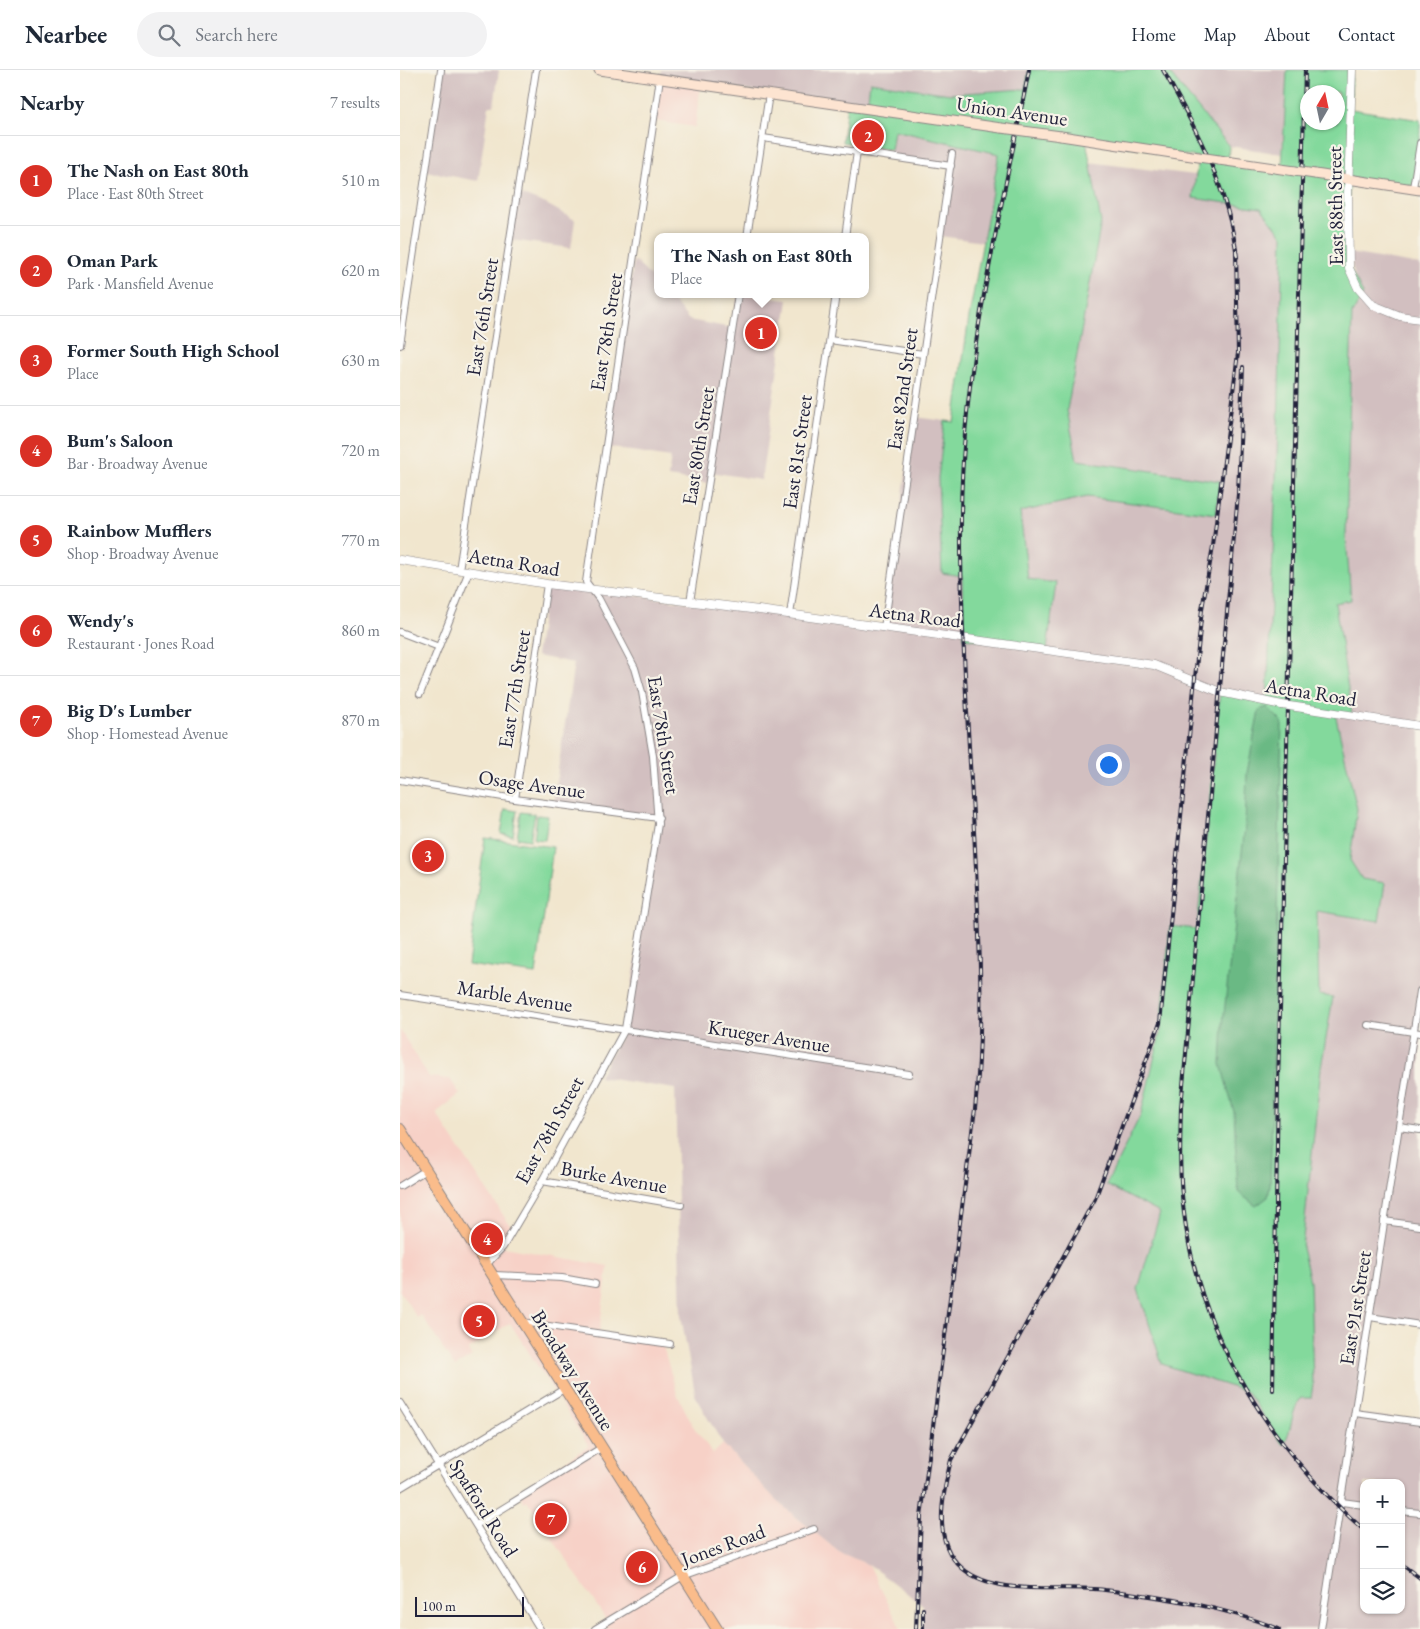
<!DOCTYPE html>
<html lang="en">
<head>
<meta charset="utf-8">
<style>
  :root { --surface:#fff; --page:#f2f2f3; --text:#1f2937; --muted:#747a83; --line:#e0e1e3; --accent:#d93025 }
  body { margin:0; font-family:"EB Garamond",serif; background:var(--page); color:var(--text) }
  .controls { position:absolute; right:15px; bottom:15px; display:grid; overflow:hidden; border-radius:10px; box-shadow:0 1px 4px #0004 }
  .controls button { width:45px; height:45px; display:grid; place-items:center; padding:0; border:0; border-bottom:1px solid var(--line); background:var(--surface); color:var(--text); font:25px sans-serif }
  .compass { position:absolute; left:900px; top:15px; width:45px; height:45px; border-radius:50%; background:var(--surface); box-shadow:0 1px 4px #0004; rotate:9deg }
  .scale { position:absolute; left:15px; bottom:12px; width:109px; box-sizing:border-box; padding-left:5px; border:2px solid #22223b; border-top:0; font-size:14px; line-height:18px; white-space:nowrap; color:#22223b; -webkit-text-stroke:4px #f7f3e8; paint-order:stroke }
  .you { position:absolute; left:708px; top:694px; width:18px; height:18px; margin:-12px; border:4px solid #fff; border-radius:50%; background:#1a73e8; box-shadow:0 0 0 8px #1a73e833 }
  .badge { display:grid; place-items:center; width:32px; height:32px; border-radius:50%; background:var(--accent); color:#fff; font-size:16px; font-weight:700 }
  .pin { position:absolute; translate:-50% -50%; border:2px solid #fff; box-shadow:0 1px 5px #0006 }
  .popup { position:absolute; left:254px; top:163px; width:215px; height:65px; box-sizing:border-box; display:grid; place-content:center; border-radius:10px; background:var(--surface); filter:drop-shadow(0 1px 4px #0005); font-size:16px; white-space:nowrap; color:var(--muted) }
  .popup b { font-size:19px; color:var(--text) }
  .popup::after { content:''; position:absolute; left:50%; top:100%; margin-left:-10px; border:10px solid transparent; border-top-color:var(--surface) }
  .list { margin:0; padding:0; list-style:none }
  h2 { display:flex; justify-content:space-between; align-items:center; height:65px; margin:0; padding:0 20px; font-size:21px }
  h2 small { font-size:16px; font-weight:400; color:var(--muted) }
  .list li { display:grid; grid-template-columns:32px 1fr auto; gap:15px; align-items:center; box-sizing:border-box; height:90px; padding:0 20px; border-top:1px solid var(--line) }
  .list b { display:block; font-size:19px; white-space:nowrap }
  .list p { margin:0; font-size:16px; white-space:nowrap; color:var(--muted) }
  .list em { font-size:16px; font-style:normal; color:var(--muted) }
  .icon { flex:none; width:28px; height:28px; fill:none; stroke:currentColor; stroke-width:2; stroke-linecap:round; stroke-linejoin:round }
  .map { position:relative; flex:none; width:1020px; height:1559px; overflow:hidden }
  header { display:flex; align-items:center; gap:30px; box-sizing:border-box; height:70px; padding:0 25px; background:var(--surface); border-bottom:1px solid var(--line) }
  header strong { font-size:24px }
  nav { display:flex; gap:28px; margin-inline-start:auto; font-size:18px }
  .search { width:350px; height:45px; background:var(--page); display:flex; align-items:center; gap:12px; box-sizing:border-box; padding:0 18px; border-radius:28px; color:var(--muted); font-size:19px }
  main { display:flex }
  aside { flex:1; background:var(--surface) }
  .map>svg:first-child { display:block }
  .built { fill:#f7d1c7 }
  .industrial { fill:#d2bfc0; fill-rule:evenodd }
  .green { fill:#83d99c; stroke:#527e6c; fill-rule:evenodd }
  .forest { fill:#6ab984; stroke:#466e60 }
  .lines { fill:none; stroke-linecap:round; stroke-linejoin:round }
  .minor-casing { stroke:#8a8484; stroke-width:8 }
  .tertiary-casing { stroke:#8a8484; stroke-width:9 }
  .secondary-casing { stroke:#8a8484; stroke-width:11 }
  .primary-casing { stroke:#8a8484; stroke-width:12 }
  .minor { stroke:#fff; stroke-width:6 }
  .tertiary { stroke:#fff; stroke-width:8 }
  .secondary { stroke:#fde4d1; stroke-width:9 }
  .primary { stroke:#fabc8b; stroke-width:10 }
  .rail-casing { stroke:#22223b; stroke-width:4 }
  .rail { stroke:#f7f3e8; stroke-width:2; stroke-dasharray:5.5; stroke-linecap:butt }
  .tertiary-bridge-casing { stroke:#8a8484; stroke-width:9; stroke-linecap:butt }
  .secondary-bridge-casing { stroke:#8a8484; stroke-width:11; stroke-linecap:butt }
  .tertiary-bridge { stroke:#fff; stroke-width:8 }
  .secondary-bridge { stroke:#fde4d1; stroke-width:9 }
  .labels { text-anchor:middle; stroke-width:4.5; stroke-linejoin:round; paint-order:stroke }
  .street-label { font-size:20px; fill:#22223b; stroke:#f7f3e8 }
</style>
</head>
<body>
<header>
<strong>Nearbee</strong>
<div class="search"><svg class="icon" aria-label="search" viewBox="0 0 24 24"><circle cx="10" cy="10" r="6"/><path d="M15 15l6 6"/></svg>Search here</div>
<nav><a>Home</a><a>Map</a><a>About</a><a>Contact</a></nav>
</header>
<main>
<aside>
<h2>Nearby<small>7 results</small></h2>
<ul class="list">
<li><span class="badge">1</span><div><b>The Nash on East 80th</b><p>Place · East 80th Street</p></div><em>510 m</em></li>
<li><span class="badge">2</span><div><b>Oman Park</b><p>Park · Mansfield Avenue</p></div><em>620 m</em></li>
<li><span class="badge">3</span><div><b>Former South High School</b><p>Place</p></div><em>630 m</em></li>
<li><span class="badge">4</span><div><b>Bum's Saloon</b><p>Bar · Broadway Avenue</p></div><em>720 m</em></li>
<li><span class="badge">5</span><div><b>Rainbow Mufflers</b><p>Shop · Broadway Avenue</p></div><em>770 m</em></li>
<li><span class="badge">6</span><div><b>Wendy's</b><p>Restaurant · Jones Road</p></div><em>860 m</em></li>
<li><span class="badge">7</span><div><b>Big D's Lumber</b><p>Shop · Homestead Avenue</p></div><em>870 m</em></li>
</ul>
</aside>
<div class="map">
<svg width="1020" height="1559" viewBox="0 0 1020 1559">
  <rect width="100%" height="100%" fill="#f7f3e8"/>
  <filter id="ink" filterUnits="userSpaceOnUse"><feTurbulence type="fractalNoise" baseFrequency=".02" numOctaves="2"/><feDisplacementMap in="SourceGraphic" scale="10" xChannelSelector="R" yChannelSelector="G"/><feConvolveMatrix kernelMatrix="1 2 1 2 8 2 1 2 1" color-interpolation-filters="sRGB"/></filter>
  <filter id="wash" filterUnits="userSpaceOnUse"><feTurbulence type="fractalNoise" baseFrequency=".0096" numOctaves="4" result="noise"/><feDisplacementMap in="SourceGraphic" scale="20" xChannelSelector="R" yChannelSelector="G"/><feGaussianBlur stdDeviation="1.12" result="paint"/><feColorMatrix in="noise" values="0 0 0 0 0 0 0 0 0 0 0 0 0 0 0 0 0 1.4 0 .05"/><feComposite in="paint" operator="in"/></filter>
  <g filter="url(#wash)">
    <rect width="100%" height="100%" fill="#f1e6ce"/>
    <g class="built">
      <path d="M260,8L301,14L295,57L256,51Z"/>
      <path d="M0,960L29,1007L50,1009L60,1024L36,1043L113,1160L103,1177L208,1196L199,1263L262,1273L277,1324L293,1356L313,1384L323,1374L378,1432L439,1482L469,1495L501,1559H195L207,1551L127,1430L124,1432L118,1422L189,1376L110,1253L68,1280L72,1286L55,1297L21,1245L17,1248L0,1221Z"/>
    </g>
    <g class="industrial">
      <path d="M41,0H99L94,36H89L78,111L25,101Z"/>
      <path d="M261,0H629L625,19L550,24L471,12L467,38L260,8Z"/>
      <path d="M754,0H887L882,84L829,76Z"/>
      <path d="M494,60L599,83L583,172L540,166L550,96L489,86Z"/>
      <path d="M647,87L885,116L958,218L949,183L1020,195V1255L970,1248L955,1343L1020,1352V1559H523V1535L469,1495L439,1482L378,1432L323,1374L296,1328L281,1246L275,1019L199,1007L225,959L259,748L153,734L174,593L136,586L147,514L484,558L514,347L554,352L569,247ZM964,1413H1001V1540H964Z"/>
      <path d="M117,123L146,134L175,150L171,178L111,170Z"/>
      <path d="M234,190L257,213V224H267L289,250L332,258L338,224L388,230L361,410L310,402L308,413L268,407L271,387L206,377Z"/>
    </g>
    <g class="green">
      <path d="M629,0H767L829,76L828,91L882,99L887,0H952L951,39L1020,50V73L1013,118L949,108V197L963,224L952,244L946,466L951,530L935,533L952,645L935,643L957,739L950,790L962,809L985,813L979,851L917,841L919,925L933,927L921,998L902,1178L910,1211L913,1314L911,1328H901C890,1342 893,1360 883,1375L847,1322L762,1294L738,1219L760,1143L706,1115L741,1044L761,960L770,856L797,859L820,622L867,632L878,359L883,166L861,138L793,128L798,87L686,70L701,152L667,340L677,390L820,411L816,444L687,427L620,442L628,509L656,513L647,579L564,568L562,506L542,503L538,408L545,351L554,352L569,247L599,84L494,60L491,80L442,72L447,35L467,37L470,12L550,24L625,19ZM908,22H938V52H908Z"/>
      <path d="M105,739L117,741L113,766L101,764Z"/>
      <path d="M121,742L135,744L130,770L117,768Z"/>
      <path d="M137,745L148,746L145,770L134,769Z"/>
      <path d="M85,768L153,777L136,904L68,895Z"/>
    </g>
    <path class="forest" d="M867,637L882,652L870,1116L868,1127L856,1136L838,1122L834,1042L821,994L823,953L845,756L847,703L859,640Z"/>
  </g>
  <g filter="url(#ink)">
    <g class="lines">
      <g class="minor-casing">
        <g id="minor">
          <path d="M363,68L551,96"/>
          <path d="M1013,118L1020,73"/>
          <path d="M347,167L369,24"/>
          <path d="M445,167L457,82"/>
          <path d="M430,270L523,284"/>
          <path d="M0,275L41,0"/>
          <path d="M59,500L136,0"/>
          <path d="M290,532L338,224"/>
          <path d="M390,545L436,224"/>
          <path d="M484,558L552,84"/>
          <path d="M0,562L39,577"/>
          <path d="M20,624L69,501"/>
          <path d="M0,710L115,729L259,748"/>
          <path d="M115,729L147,514"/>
          <path d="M0,925L509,1004"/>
          <path d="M968,955L1020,963"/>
          <path d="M999,1057L1020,1060"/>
          <path d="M142,1111L281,1135"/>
          <path d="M0,1116L26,1100"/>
          <path d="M984,1151L1020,1156"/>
          <path d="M87,1194L103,1177L142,1111L225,959L258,754L253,686L242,622L235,598L199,529L186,512L260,8"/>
          <path d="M95,1205L162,1208L195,1214"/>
          <path d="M970,1247L1020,1255"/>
          <path d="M122,1252L270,1274"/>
          <path d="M0,1333L140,1559"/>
          <path d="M955,1343L1020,1352"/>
          <path d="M0,1418L164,1319"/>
          <path d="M942,1432L964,1435"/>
          <path d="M1001,1441L1020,1443"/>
          <path d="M76,1455L201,1378"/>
          <path d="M195,1559L283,1506L414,1459"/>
          <path d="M921,1559L1020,921"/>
        </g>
      </g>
      <g class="tertiary-casing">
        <g id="tertiary">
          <path d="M952,0L948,124L949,198L958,218L973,235L1000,246L1020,249"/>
          <path d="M0,490L147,514L359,540L754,595L820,622L882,635"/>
          <path d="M903,638L1020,656"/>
        </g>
      </g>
      <g class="secondary-casing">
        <g id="secondary">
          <path d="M199,0L601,58"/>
          <path d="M661,66L785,85"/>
          <path d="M819,90L895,101"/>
          <path d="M915,104L1020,120"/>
        </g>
      </g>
      <g class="primary-casing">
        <path id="primary" d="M0,1059L317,1559"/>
      </g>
      <use href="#minor" class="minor"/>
      <use href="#tertiary" class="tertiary"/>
      <use href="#secondary" class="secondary"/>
      <use href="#primary" class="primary"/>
      <g class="rail-casing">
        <g id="rail">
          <path d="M763,0C797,60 828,118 837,187"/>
          <path d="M836,180L838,283L813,476L802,539L760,953L695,1129L551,1390C543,1423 531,1472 562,1498C597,1528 662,1514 705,1520C765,1527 824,1537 879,1559"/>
          <path d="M843,297L838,424L781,1037C780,1073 779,1108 784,1143C799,1267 872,1379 964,1460"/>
          <path d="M873,1320L878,1014L905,0"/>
          <path d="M1001,1494L1020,1508"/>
          <path d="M523,1539V1559"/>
          <path d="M516,1559L521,1447L575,1039C584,959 580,879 576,798C570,681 560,563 561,446C562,295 600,147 629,0"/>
        </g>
      </g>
      <use href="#rail" class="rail"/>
      <g class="tertiary-bridge-casing">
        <path id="tertiary-bridge" d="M882,635L903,638"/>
      </g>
      <g class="secondary-bridge-casing">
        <g id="secondary-bridge">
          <path d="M601,58L661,66"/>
          <path d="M785,85L819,90"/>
          <path d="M895,101L915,104"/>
        </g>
      </g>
      <use href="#tertiary-bridge" class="tertiary-bridge"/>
      <use href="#secondary-bridge" class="secondary-bridge"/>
    </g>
  </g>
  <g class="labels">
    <g class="street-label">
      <text transform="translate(612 41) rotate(8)" y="7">Union Avenue</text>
      <text transform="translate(935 136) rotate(-91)" y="7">East 88th Street</text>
      <text transform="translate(82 247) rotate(-81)" y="7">East 76th Street</text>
      <text transform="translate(206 262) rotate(-81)" y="7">East 78th Street</text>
      <text transform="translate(502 319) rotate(-82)" y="7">East 82nd Street</text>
      <text transform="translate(298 376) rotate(-81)" y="7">East 80th Street</text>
      <text transform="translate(397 382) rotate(-82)" y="7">East 81st Street</text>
      <text transform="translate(114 492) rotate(9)" y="7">Aetna Road</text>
      <text transform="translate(515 545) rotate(7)" y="7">Aetna Road</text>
      <text transform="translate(114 619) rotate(-81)" y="7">East 77th Street</text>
      <text transform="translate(911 622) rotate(9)" y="7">Aetna Road</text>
      <text transform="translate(264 665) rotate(81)" y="7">East 78th Street</text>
      <text transform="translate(132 714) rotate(8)" y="7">Osage Avenue</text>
      <text transform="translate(115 926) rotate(9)" y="7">Marble Avenue</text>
      <text transform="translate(369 966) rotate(9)" y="7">Krueger Avenue</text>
      <text transform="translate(149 1060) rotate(-61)" y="7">East 78th Street</text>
      <text transform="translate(214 1107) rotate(10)" y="7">Burke Avenue</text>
      <text transform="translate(955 1238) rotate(-81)" y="7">East 91st Street</text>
      <text transform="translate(173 1300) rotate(58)" y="7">Broadway Avenue</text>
      <text transform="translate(84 1438) rotate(58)" y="7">Spafford Road</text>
      <text transform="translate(323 1475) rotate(-20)" y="7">Jones Road</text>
    </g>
  </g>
</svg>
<div class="controls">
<button>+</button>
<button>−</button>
<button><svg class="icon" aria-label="layers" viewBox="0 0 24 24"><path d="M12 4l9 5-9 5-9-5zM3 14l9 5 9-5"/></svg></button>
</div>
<svg class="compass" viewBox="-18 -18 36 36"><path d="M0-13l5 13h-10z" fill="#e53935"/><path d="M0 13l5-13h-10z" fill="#747a83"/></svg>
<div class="scale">100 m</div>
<div class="you"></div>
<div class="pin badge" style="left:361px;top:263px">1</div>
<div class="popup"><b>The Nash on East 80th</b>Place</div>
<div class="pin badge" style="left:468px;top:66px">2</div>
<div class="pin badge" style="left:28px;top:786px">3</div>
<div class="pin badge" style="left:87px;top:1169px">4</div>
<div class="pin badge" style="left:79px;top:1251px">5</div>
<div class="pin badge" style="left:242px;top:1497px">6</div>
<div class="pin badge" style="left:151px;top:1449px">7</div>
</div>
</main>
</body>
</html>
